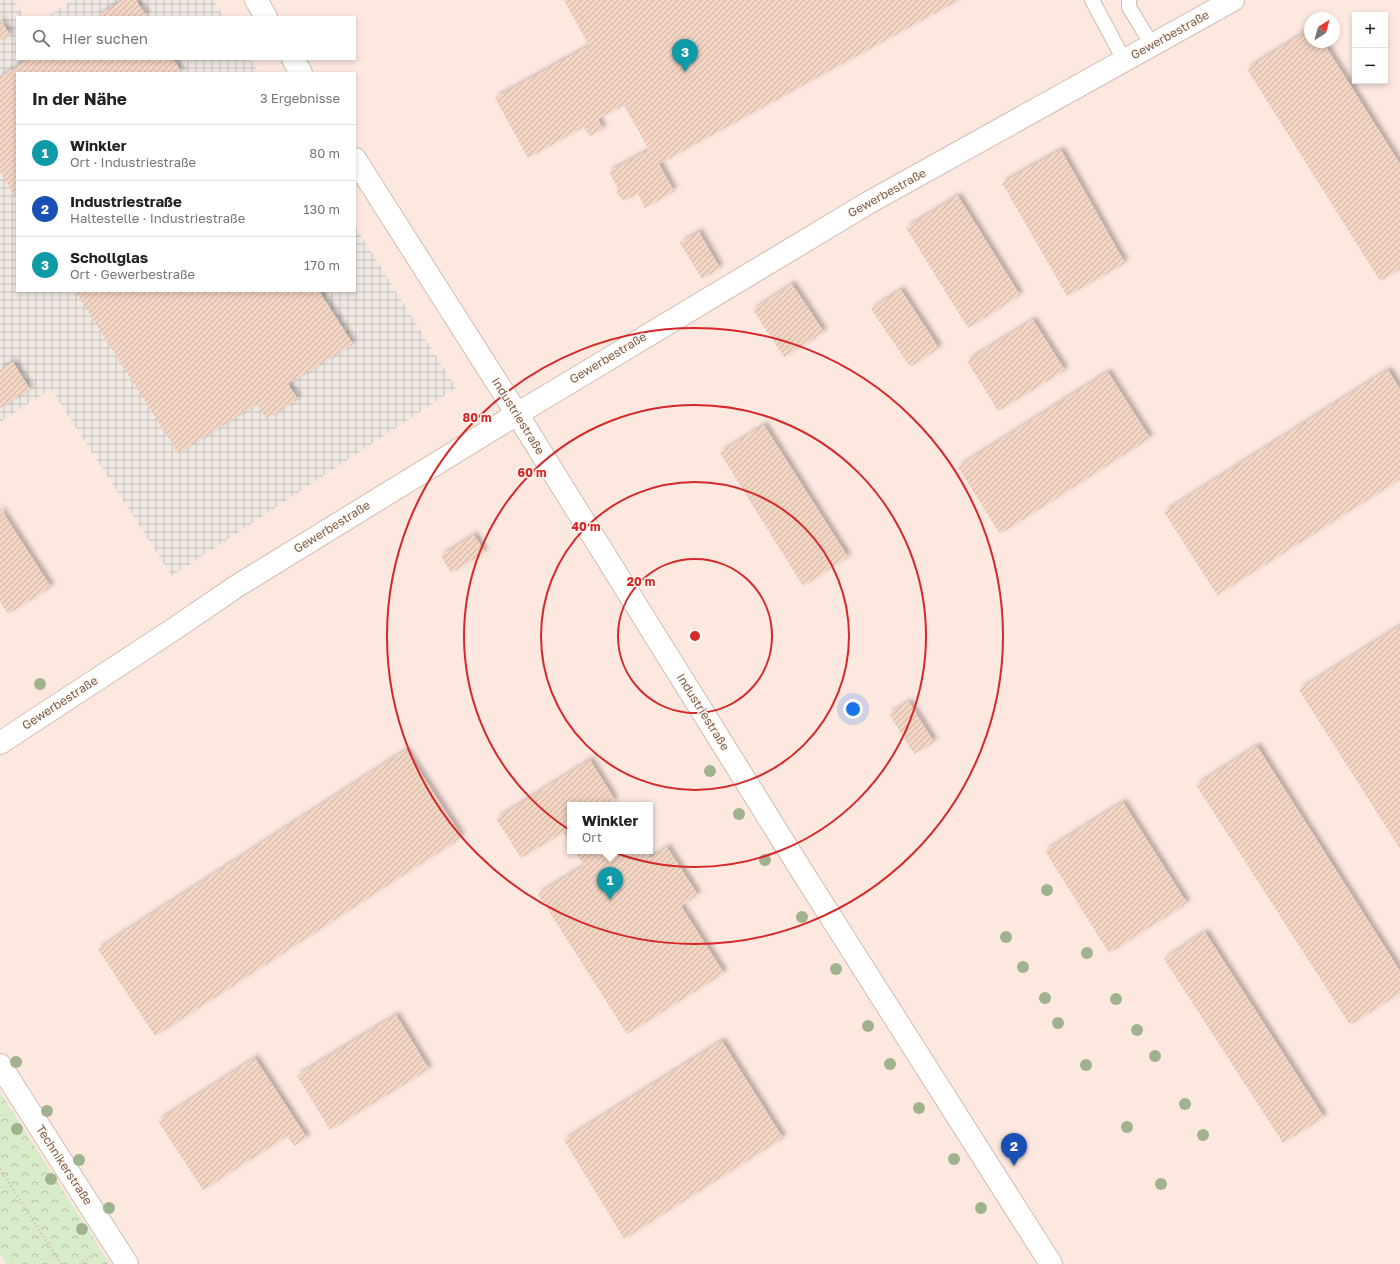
<!DOCTYPE html>
<html lang="de">
<head>
<meta charset="utf-8">
<style>
  :root { --surface:#fff; --page:#f6f6f6; --text:#222; --muted:#767676; --line:#e0e0e0; --accent:#0b8043 }
  body { margin:0; font-family:"Golos Text",sans-serif; background:var(--page); color:var(--text) }
  .controls { position:absolute; right:12px; top:12px; display:grid; overflow:hidden; border-radius:0px; box-shadow:0 2px 6px #0003 }
  .controls button { width:36px; height:36px; display:grid; place-items:center; padding:0; border:0; border-bottom:1px solid var(--line); background:var(--surface); color:var(--text); font:20px sans-serif }
  .compass { position:absolute; left:1304px; top:12px; width:36px; height:36px; border-radius:50%; background:var(--surface); box-shadow:0 2px 6px #0003; rotate:36deg }
  .you { position:absolute; left:853px; top:709px; width:14px; height:14px; margin:-10px; border:3px solid #fff; border-radius:50%; background:#1a73e8; box-shadow:0 0 0 6px #1a73e833 }
  .badge { display:grid; place-items:center; width:26px; height:26px; border-radius:50%; background:var(--accent); color:#fff; font-size:13px; font-weight:700 }
  .pin { position:absolute; translate:-50% -33px; filter:drop-shadow(0 1px 2px #0008) }
  .pin::after { content:''; position:absolute; top:21px; width:14px; height:12px; background:inherit; clip-path:polygon(0 0,100% 0,50% 100%) }
  .popup { position:absolute; left:567px; top:802px; width:86px; height:52px; box-sizing:border-box; display:grid; place-content:center; border-radius:0px; background:var(--surface); filter:drop-shadow(0 1px 3px #0005); font-size:13px; white-space:nowrap; color:var(--muted) }
  .popup b { font-size:15px; color:var(--text) }
  .popup::after { content:''; position:absolute; left:50%; top:100%; margin-left:-8px; border:8px solid transparent; border-top-color:var(--surface) }
  .list { margin:0; padding:0; list-style:none }
  h2 { display:flex; justify-content:space-between; align-items:center; height:52px; margin:0; padding:0 16px; font-size:17px }
  h2 small { font-size:13px; font-weight:400; color:var(--muted) }
  .list li { display:grid; grid-template-columns:26px 1fr auto; gap:12px; align-items:center; box-sizing:border-box; height:56px; padding:0 16px; border-top:1px solid var(--line) }
  .list b { display:block; font-size:15px; white-space:nowrap }
  .list p { margin:0; font-size:13px; white-space:nowrap; color:var(--muted) }
  .list em { font-size:13px; font-style:normal; color:var(--muted) }
  .icon { flex:none; width:22px; height:22px; fill:none; stroke:currentColor; stroke-width:2; stroke-linecap:round; stroke-linejoin:round }
  .map { position:relative; flex:none; width:1400px; height:1264px; overflow:hidden }
  .search { position:absolute; background:var(--surface); box-shadow:0 2px 6px #0003; left:16px; top:16px; width:340px; height:44px; display:flex; align-items:center; gap:10px; box-sizing:border-box; padding:0 14px; border-radius:0px; color:var(--muted); font-size:15px }
  .panel { position:absolute; background:var(--surface); box-shadow:0 2px 6px #0003; left:16px; top:72px; width:340px; height:220px; border-radius:0px }
  .map>svg:first-child { display:block }
  .commercial { fill:#fde8e0; fill-rule:evenodd }
  .industrial { fill:url(#industrial-grid) }
  .forest { fill:url(#forest-crowns) }
  .building { fill:url(#building-hatch); filter:url(#shadow) }
  .lines { fill:none; stroke-linecap:round; stroke-linejoin:round }
  .service-casing { stroke:#d1beb0; stroke-width:16 }
  .minor-casing { stroke:#d1beb0; stroke-width:24 }
  .tertiary-casing { stroke:#d1beb0; stroke-width:24 }
  .path { stroke:#d9b8a5; stroke-width:2.5; stroke-dasharray:1 3; stroke-linecap:butt }
  .service { stroke:#fff; stroke-width:14 }
  .minor { stroke:#fff; stroke-width:22 }
  .tertiary { stroke:#fff; stroke-width:22 }
  .tree { fill:#a0b28e }
  .ring { fill:none; stroke:#d62828; stroke-width:2 }
  .labels { text-anchor:middle; stroke-width:3; stroke-linejoin:round; paint-order:stroke }
  .street-label { font-size:12px; fill:#7a5c4d; stroke:#fffaf3 }
  .centre { fill:#d62828; stroke:#fffaf3; stroke-width:2 }
  .ring-label { font-size:12px; text-anchor:middle; font-weight:bold; fill:#d62828; stroke:#fffaf3; stroke-width:3; stroke-linejoin:round; paint-order:stroke }
</style>
</head>
<body>
<div class="map">
<svg width="1400" height="1264" viewBox="0 0 1400 1264">
  <defs>
    <pattern id="industrial-grid" width="8" height="8" patternUnits="userSpaceOnUse"><rect width="8" height="8" fill="#efe9e4"/><path d="M0 4h8M4 0v8" fill="none" stroke="#c7c0bb"/></pattern>
    <pattern id="forest-crowns" width="20" height="18" patternUnits="userSpaceOnUse"><rect width="20" height="18" fill="#d8ecc9"/><path d="M2 6a3 3 0 1 1 6 0M12 15a3 3 0 1 1 6 0" fill="none" stroke="#b4c2a5"/></pattern>
    <pattern id="building-hatch" width="6" height="6" patternUnits="userSpaceOnUse"><rect width="6" height="6" fill="#f3d5c3"/><path d="M-1 1l2-2M0 6l6-6M5 7l2-2" fill="none" stroke="#cab0a1"/></pattern>
    <filter id="shadow"><feDropShadow dx="3.5" dy="-3.5" stdDeviation="2" flood-color="#0004"/></filter>
  </defs>
  <rect width="100%" height="100%" fill="#fdf6ec"/>
  <path class="commercial" d="M0,0H1400V1264H0ZM1355,15H1385V81H1355ZM17,17H355V59H17ZM1310,18H1334V42H1310ZM17,73H355V291H17ZM570,805H650V851H570Z"/>
  <g class="industrial">
    <path d="M0,0H14L24,17H17V59H250L259,73H17V291H355V226L456,388L172,576L51,389L0,422Z"/>
    <path d="M73,0H213L224,17H46Z"/>
  </g>
  <path class="forest" d="M0,1092L110,1264H7L0,1254Z"/>
  <g class="building">
    <path d="M123,0H136L147,17H96Z"/>
    <path d="M564,0H959L659,164L674,191L645,208L638,194L624,201L617,194V187L609,172L649,150L624,105L598,119L603,129L590,136L583,127L528,158L495,98L589,46Z"/>
    <path d="M0,19L10,35L0,41Z"/>
    <path d="M1310,29V42H1323L1400,164V269L1380,281L1247,69Z"/>
    <path d="M29,59H173L182,73H17V199L0,172V77Z"/>
    <path d="M1061,150L1125,263L1067,296L1002,183Z"/>
    <path d="M958,196L1020,295L968,328L906,228Z"/>
    <path d="M699,232L720,268L702,279L680,243Z"/>
    <path d="M792,284L824,332L784,357L753,310Z"/>
    <path d="M901,290L939,348L910,367L871,309Z"/>
    <path d="M75,291H319L353,344L288,384L298,399L266,419L257,404L178,453Z"/>
    <path d="M1033,320L1065,370L998,411L967,361Z"/>
    <path d="M13,362L30,389L0,408V370Z"/>
    <path d="M1388,370L1400,389V479L1217,595L1164,512Z"/>
    <path d="M1108,372L1150,438L1000,534L958,467Z"/>
    <path d="M764,425L848,557L803,586L720,453Z"/>
    <path d="M0,508L51,587L8,614L0,602Z"/>
    <path d="M474,535L485,552L451,573L441,556Z"/>
    <path d="M1400,626V849L1299,690Z"/>
    <path d="M909,702L934,742L914,754L889,714Z"/>
    <path d="M1257,746L1400,971V993L1350,1025L1196,785Z"/>
    <path d="M406,750L462,837L155,1036L98,949Z"/>
    <path d="M590,760L615,800L611,803L612,805H570V843L563,832L521,858L496,819Z"/>
    <path d="M1123,802L1187,903L1109,953L1045,851Z"/>
    <path d="M667,847L698,895L681,906L724,973L627,1034L538,894L584,866L575,851H646L651,858Z"/>
    <path d="M1205,932L1324,1117L1283,1143L1164,959Z"/>
    <path d="M396,1015L429,1069L330,1130L297,1076Z"/>
    <path d="M722,1041L783,1138L624,1239L564,1140Z"/>
    <path d="M255,1058L307,1138L294,1146L287,1136L203,1190L158,1121Z"/>
  </g>
  <g class="lines">
    <g class="service-casing">
      <g id="service">
        <path d="M1092,0L1124,60"/>
        <path d="M1129,0V7L1152,45"/>
      </g>
    </g>
    <g class="minor-casing">
      <g id="minor">
        <path d="M256,0L266,17"/>
        <path d="M293,59L301,73"/>
        <path d="M355,159L517,414L803,873L1051,1264"/>
        <path d="M517,414L868,203L1233,0"/>
        <path d="M0,1065L127,1264"/>
      </g>
    </g>
    <g class="tertiary-casing">
      <path id="tertiary" d="M0,743L174,629L237,586L517,414"/>
    </g>
    <g class="path">
      <path d="M0,1169L61,1264"/>
      <path d="M80,1264L93,1255"/>
    </g>
    <use href="#service" class="service"/>
    <use href="#minor" class="minor"/>
    <use href="#tertiary" class="tertiary"/>
  </g>
  <g class="tree">
    <circle cx="40" cy="684" r="6"/>
    <circle cx="710" cy="771" r="6"/>
    <circle cx="739" cy="814" r="6"/>
    <circle cx="765" cy="860" r="6"/>
    <circle cx="1047" cy="890" r="6"/>
    <circle cx="802" cy="917" r="6"/>
    <circle cx="1006" cy="937" r="6"/>
    <circle cx="1087" cy="953" r="6"/>
    <circle cx="1023" cy="967" r="6"/>
    <circle cx="836" cy="969" r="6"/>
    <circle cx="1045" cy="998" r="6"/>
    <circle cx="1116" cy="999" r="6"/>
    <circle cx="1058" cy="1023" r="6"/>
    <circle cx="868" cy="1026" r="6"/>
    <circle cx="1137" cy="1030" r="6"/>
    <circle cx="1155" cy="1056" r="6"/>
    <circle cx="16" cy="1062" r="6"/>
    <circle cx="890" cy="1064" r="6"/>
    <circle cx="1086" cy="1065" r="6"/>
    <circle cx="1185" cy="1104" r="6"/>
    <circle cx="919" cy="1108" r="6"/>
    <circle cx="47" cy="1111" r="6"/>
    <circle cx="1127" cy="1127" r="6"/>
    <circle cx="17" cy="1129" r="6"/>
    <circle cx="1203" cy="1135" r="6"/>
    <circle cx="954" cy="1159" r="6"/>
    <circle cx="79" cy="1160" r="6"/>
    <circle cx="51" cy="1179" r="6"/>
    <circle cx="1161" cy="1184" r="6"/>
    <circle cx="109" cy="1208" r="6"/>
    <circle cx="981" cy="1208" r="6"/>
    <circle cx="82" cy="1229" r="6"/>
  </g>
  <g class="ring">
    <circle cx="695" cy="636" r="77"/>
    <circle cx="695" cy="636" r="154"/>
    <circle cx="695" cy="636" r="231"/>
    <circle cx="695" cy="636" r="308"/>
  </g>
  <g class="labels">
    <g class="street-label">
      <text transform="translate(1170 35) rotate(-29)" y="4">Gewerbestraße</text>
      <text transform="translate(887 193) rotate(-29)" y="4">Gewerbestraße</text>
      <text transform="translate(608 358) rotate(-31)" y="4">Gewerbestraße</text>
      <text transform="translate(518 416) rotate(58)" y="4">Industriestraße</text>
      <text transform="translate(332 527) rotate(-32)" y="4">Gewerbestraße</text>
      <text transform="translate(60 703) rotate(-33)" y="4">Gewerbestraße</text>
      <text transform="translate(703 712) rotate(58)" y="4">Industriestraße</text>
      <text transform="translate(64 1165) rotate(57)" y="4">Technikerstraße</text>
    </g>
  </g>
  <circle cx="695" cy="636" r="6" class="centre"/>
  <g class="ring-label">
    <text x="477" y="422">80 m</text>
    <text x="532" y="477">60 m</text>
    <text x="586" y="531">40 m</text>
    <text x="641" y="586">20 m</text>
  </g>
</svg>
<div class="controls">
<button>+</button>
<button>−</button>
</div>
<svg class="compass" viewBox="-18 -18 36 36"><path d="M0-13l5 13h-10z" fill="#e53935"/><path d="M0 13l5-13h-10z" fill="#767676"/></svg>
<div class="you"></div>
<div class="pin badge" style="left:610px;top:900px;background:#0f9aa8">1</div>
<div class="popup"><b>Winkler</b>Ort</div>
<div class="pin badge" style="left:1014px;top:1166px;background:#1a4fb4">2</div>
<div class="pin badge" style="left:685px;top:72px;background:#0f9aa8">3</div>
<div class="search"><svg class="icon" aria-label="search" viewBox="0 0 24 24"><circle cx="10" cy="10" r="6"/><path d="M15 15l6 6"/></svg>Hier suchen</div>
<section class="panel">
<h2>In der Nähe<small>3 Ergebnisse</small></h2>
<ul class="list">
<li><span class="badge" style="background:#0f9aa8">1</span><div><b>Winkler</b><p>Ort · Industriestraße</p></div><em>80 m</em></li>
<li><span class="badge" style="background:#1a4fb4">2</span><div><b>Industriestraße</b><p>Haltestelle · Industriestraße</p></div><em>130 m</em></li>
<li><span class="badge" style="background:#0f9aa8">3</span><div><b>Schollglas</b><p>Ort · Gewerbestraße</p></div><em>170 m</em></li>
</ul>
</section>
</div>
</body>
</html>
